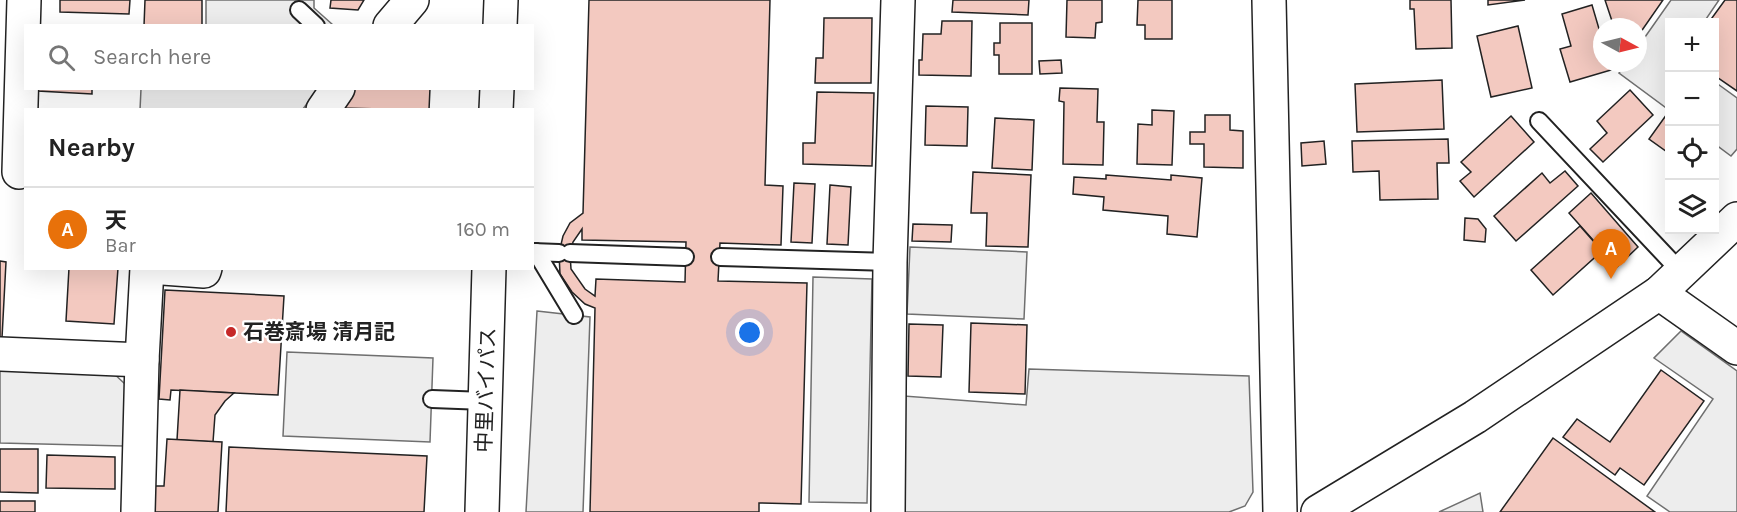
<!DOCTYPE html>
<html lang="en">
<head>
<meta charset="utf-8">
<style>
  :root { --surface:#fff; --page:#f6f6f6; --text:#222; --muted:#767676; --line:#e0e0e0; --accent:#c62828 }
  body { margin:0; font-family:Karla,"Noto Sans JP",sans-serif; background:var(--page); color:var(--text) }
  .controls { position:absolute; right:18px; top:18px; display:grid; overflow:hidden; border-radius:0px; box-shadow:0 6px 24px #0002 }
  .controls button { width:54px; height:54px; display:grid; place-items:center; padding:0; border:0; border-bottom:2px solid var(--line); background:var(--surface); color:var(--text); font:30px sans-serif }
  .compass { position:absolute; left:1593px; top:18px; width:54px; height:54px; border-radius:50%; background:var(--surface); box-shadow:0 6px 24px #0002; rotate:97deg }
  .you { position:absolute; left:750px; top:333px; width:21px; height:21px; margin:-15px; border:4px solid #fff; border-radius:50%; background:#1a73e8; box-shadow:0 0 0 9px #1a73e833 }
  .badge { display:grid; place-items:center; width:39px; height:39px; border-radius:50%; background:var(--accent); color:#fff; font-size:20px; font-weight:700 }
  .pin { position:absolute; translate:-50% -50px; filter:drop-shadow(0 2px 3px #0008) }
  .pin::after { content:''; position:absolute; top:32px; width:21px; height:18px; background:inherit; clip-path:polygon(0 0,100% 0,50% 100%) }
  .list { margin:0; padding:0; list-style:none }
  h2 { display:flex; justify-content:space-between; align-items:center; height:78px; margin:0; padding:0 24px; font-size:26px }
  h2 small { font-size:20px; font-weight:400; color:var(--muted) }
  .list li { display:grid; grid-template-columns:39px 1fr auto; gap:18px; align-items:center; box-sizing:border-box; height:84px; padding:0 24px; border-top:2px solid var(--line) }
  .list b { display:block; font-size:22px; white-space:nowrap }
  .list p { margin:0; font-size:20px; white-space:nowrap; color:var(--muted) }
  .list em { font-size:20px; font-style:normal; color:var(--muted) }
  .icon { flex:none; width:33px; height:33px; fill:none; stroke:currentColor; stroke-width:2; stroke-linecap:round; stroke-linejoin:round }
  .map { position:relative; flex:none; width:1737px; height:512px; overflow:hidden }
  .search { position:absolute; background:var(--surface); box-shadow:0 6px 24px #0002; left:24px; top:24px; width:510px; height:66px; display:flex; align-items:center; gap:15px; box-sizing:border-box; padding:0 21px; border-radius:0px; color:var(--muted); font-size:22px }
  .panel { position:absolute; background:var(--surface); box-shadow:0 6px 24px #0002; left:24px; top:108px; width:510px; height:162px; border-radius:0px }
  .map>svg:first-child { display:block }
  .parking { fill:#ededed; stroke:#6f6f6f; stroke-width:1.5 }
  .building { fill:#f3c9c0; stroke:#222; stroke-width:1.5; fill-rule:evenodd }
  .lines { fill:none; stroke-linecap:round; stroke-linejoin:round }
  .service-casing { stroke:#222; stroke-width:20 }
  .minor-casing { stroke:#222; stroke-width:36 }
  .tertiary-casing { stroke:#222; stroke-width:36 }
  .service { stroke:#fff; stroke-width:16 }
  .minor { stroke:#fff; stroke-width:33 }
  .tertiary { stroke:#fff; stroke-width:33 }
  .poi-dot { fill:#c62828; stroke:#fff; stroke-width:2 }
  .labels { text-anchor:middle; stroke-width:4.5; stroke-linejoin:round; paint-order:stroke }
  .poi-label { font-size:21px; font-weight:bold; fill:#222; stroke:#fff; text-anchor:start }
  .street-label { font-size:21px; fill:#222; stroke:#fff }
</style>
</head>
<body>
<div class="map">
<svg width="1737" height="512" viewBox="0 0 1737 512">
  <rect width="100%" height="100%" fill="#fff"/>
  <g class="parking">
    <path d="M206,0H314V8L333,25L206,26Z"/>
    <path d="M1671,0H1719L1704,22H1670L1669,110L1619,73L1626,63H1638V47Z"/>
    <path d="M1715,82L1737,98V149L1731,156L1715,144Z"/>
    <path d="M141,89H318L303,109L140,110Z"/>
    <path d="M910,247L1027,252L1024,319L907,314Z"/>
    <path d="M813,277L872,279L867,503L809,502Z"/>
    <path d="M537,311L590,317L583,512H526Z"/>
    <path d="M1681,331L1737,371V512H1670L1647,496L1713,399L1654,358Z"/>
    <path d="M287,352L433,358L430,442L283,436Z"/>
    <path d="M0,368L110,370L125,384L124,446L0,443Z"/>
    <path d="M1029,369L1249,376L1253,492L1245,506L1229,512H902L904,396L1026,405Z"/>
    <path d="M1480,493L1483,512H1439Z"/>
  </g>
  <g class="building">
    <path d="M60,0H130L129,14L60,12Z"/>
    <path d="M145,0H202V26H144Z"/>
    <path d="M331,0H364L358,10L330,8Z"/>
    <path d="M589,0H770L765,185L783,186L781,245L720,243L718,281L807,283L801,504L759,503V512H590L595,308L585,304L572,292L560,274L559,253L563,236L570,223L583,213ZM582,229V240L686,242L685,282L596,279L595,296L585,289L571,269L570,253L573,242Z"/>
    <path d="M953,0H1029L1028,15L952,12Z"/>
    <path d="M1067,0H1102V22L1096,23L1095,38L1066,37Z"/>
    <path d="M1138,0H1172V39H1145V25H1137Z"/>
    <path d="M1410,0H1451L1452,48L1416,49L1414,9H1410Z"/>
    <path d="M1488,0H1525L1488,5Z"/>
    <path d="M1605,0H1663L1638,36V27H1614Z"/>
    <path d="M1725,0H1737V91L1714,75V22H1709Z"/>
    <path d="M1592,5L1602,39V63H1609L1611,70L1570,82L1560,49L1571,46L1562,14Z"/>
    <path d="M824,18H872L871,83H815L816,58H823Z"/>
    <path d="M942,21H972L971,76L919,75V60H922L923,34H941Z"/>
    <path d="M1000,23H1032V74H999V55H994V43H1000Z"/>
    <path d="M1518,26L1532,88L1491,97L1477,36Z"/>
    <path d="M1061,60L1062,73L1040,74L1039,61Z"/>
    <path d="M1442,80L1444,129L1357,132L1355,84Z"/>
    <path d="M39,88H92V94L38,91Z"/>
    <path d="M351,88H430L429,110L338,108Z"/>
    <path d="M1060,88L1098,89L1097,122H1104L1103,165L1063,164L1064,102L1059,101Z"/>
    <path d="M1630,90L1653,115L1603,162L1590,149L1607,133L1597,121Z"/>
    <path d="M817,92L874,93L872,166L803,164V143H815Z"/>
    <path d="M926,106L968,107L967,146L925,145Z"/>
    <path d="M1152,110L1174,111L1172,165L1137,164L1138,124L1152,125Z"/>
    <path d="M1667,114L1670,117V154L1649,139Z"/>
    <path d="M1205,115H1230V130L1243,131V168L1204,167V144H1190V132H1205Z"/>
    <path d="M1511,116L1534,142L1474,197L1460,181L1471,172L1461,162Z"/>
    <path d="M995,118L1034,120L1032,170L992,168Z"/>
    <path d="M1448,139L1449,163H1437L1438,199L1380,200L1379,171L1353,172L1352,141Z"/>
    <path d="M1324,141L1326,164L1302,166L1301,143Z"/>
    <path d="M1565,171L1578,186L1516,241L1494,216L1542,173L1550,183Z"/>
    <path d="M973,172L1031,175L1028,247L986,246L987,213H971Z"/>
    <path d="M1106,175L1171,180V175L1202,178L1197,237L1167,234L1168,216L1103,210L1104,197L1073,194L1074,177L1106,179Z"/>
    <path d="M794,183L815,184L812,243L791,242Z"/>
    <path d="M830,185L851,187L848,245L827,244Z"/>
    <path d="M1591,193L1638,247L1617,267L1569,213Z"/>
    <path d="M1465,218L1478,219L1486,229L1485,242L1464,240Z"/>
    <path d="M913,224L952,225L951,242L912,241Z"/>
    <path d="M1580,226L1602,251L1553,295L1531,270Z"/>
    <path d="M0,261L6,262L2,338H0Z"/>
    <path d="M69,268H118L114,324L66,321Z"/>
    <path d="M165,290L284,296L278,395L171,390L170,400L159,399Z"/>
    <path d="M971,323L1027,325L1025,394L969,392Z"/>
    <path d="M909,324L943,325L941,377L908,376Z"/>
    <path d="M1661,370L1704,401L1644,485L1620,468L1615,475L1563,437L1577,419L1610,442Z"/>
    <path d="M180,390L234,393L225,401L215,415L213,442L177,440Z"/>
    <path d="M1553,438L1655,512H1500Z"/>
    <path d="M167,439L222,442L218,512H154L155,486H164Z"/>
    <path d="M229,447L427,456L424,512H226Z"/>
    <path d="M0,449H38V493L0,492Z"/>
    <path d="M47,455L115,457V489L46,488Z"/>
    <rect x="0" y="501" width="35" height="11"/>
  </g>
  <g class="lines">
    <g class="service-casing">
      <g id="service">
        <path d="M299,10L316,26"/>
        <path d="M1539,121L1681,272"/>
        <path d="M532,252L559,253"/>
        <path d="M536,252L574,315"/>
        <path d="M570,253L685,257"/>
        <path d="M720,257L890,262"/>
        <path d="M432,399L485,401"/>
      </g>
    </g>
    <g class="minor-casing">
      <g id="minor">
        <path d="M1269,0L1280,512"/>
        <path d="M390,26L412,0"/>
        <path d="M323,110L338,88"/>
        <path d="M19,172L24,0"/>
        <path d="M163,268L204,271L205,268"/>
        <path d="M1659,293L1737,348"/>
        <path d="M0,354L142,360"/>
        <path d="M138,512L142,360L147,268"/>
        <path d="M888,512L890,262L898,0"/>
      </g>
    </g>
    <g class="tertiary-casing">
      <g id="tertiary">
        <path d="M500,26L501,0"/>
        <path d="M496,110L497,88"/>
        <path d="M482,512L489,268"/>
        <path d="M1318,512L1475,417L1659,293L1737,219"/>
      </g>
    </g>
    <use href="#service" class="service"/>
    <use href="#minor" class="minor"/>
    <use href="#tertiary" class="tertiary"/>
  </g>
  <circle class="poi-dot" cx="231" cy="332" r="6"/>
  <g class="labels">
    <g class="poi-label">
      <text x="243" y="339">石巻斎場 清月記</text>
    </g>
    <g class="street-label">
      <text transform="translate(486 390) rotate(-88)" y="7">中里バイパス</text>
    </g>
  </g>
</svg>
<div class="controls">
<button>+</button>
<button>−</button>
<button><svg class="icon" aria-label="locate" viewBox="0 0 24 24"><circle cx="12" cy="12" r="6"/><path d="M12 2v4M12 18v4M2 12h4M18 12h4"/></svg></button>
<button><svg class="icon" aria-label="layers" viewBox="0 0 24 24"><path d="M12 4l9 5-9 5-9-5zM3 14l9 5 9-5"/></svg></button>
</div>
<svg class="compass" viewBox="-18 -18 36 36"><path d="M0-13l5 13h-10z" fill="#e53935"/><path d="M0 13l5-13h-10z" fill="#767676"/></svg>
<div class="you"></div>
<div class="pin badge" style="left:1611px;top:279px;background:#e8710a">A</div>
<div class="search"><svg class="icon" aria-label="search" viewBox="0 0 24 24"><circle cx="10" cy="10" r="6"/><path d="M15 15l6 6"/></svg>Search here</div>
<section class="panel">
<h2>Nearby<small></small></h2>
<ul class="list">
<li><span class="badge" style="background:#e8710a">A</span><div><b>天</b><p>Bar</p></div><em>160 m</em></li>
</ul>
</section>
</div>
</body>
</html>
